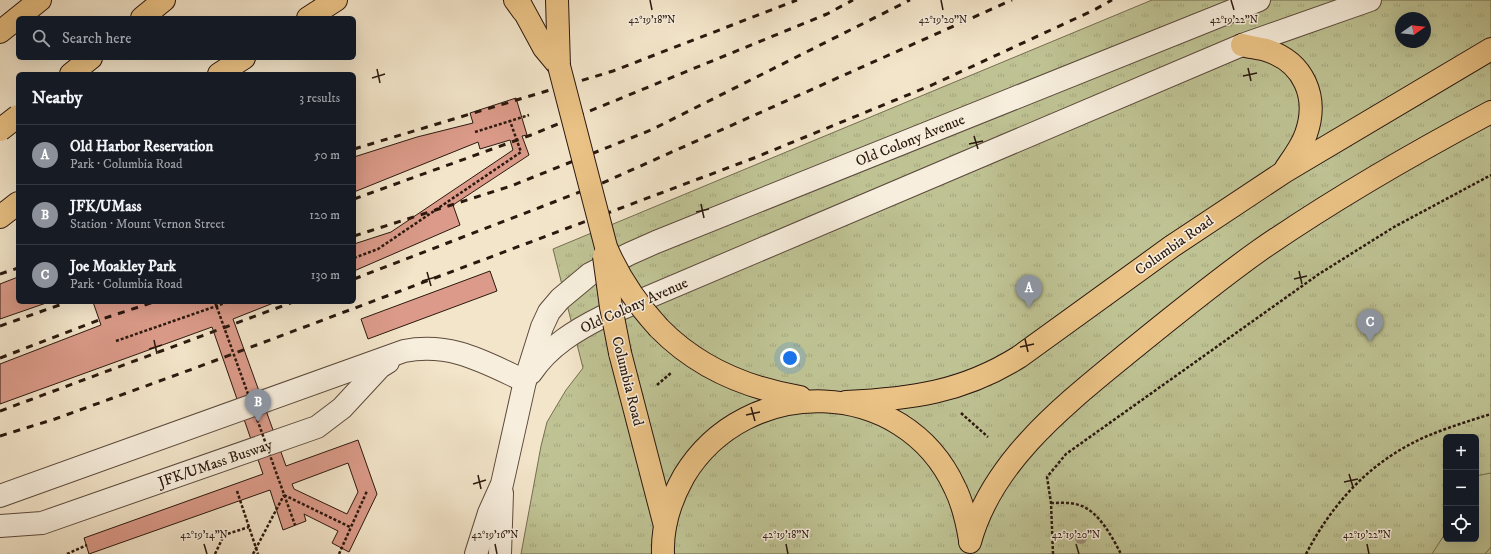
<!DOCTYPE html>
<html lang="en">
<head>
<meta charset="utf-8">
<style>
  :root { --surface:#171b24; --page:#20242c; --text:#f1f3f6; --muted:#9ea1a6; --line:#363941; --accent:#8c9099 }
  body { margin:0; font-family:"IM FELL DW Pica",serif; background:var(--page); color:var(--text) }
  .controls { position:absolute; right:12px; bottom:12px; display:grid; overflow:hidden; border-radius:6px; box-shadow:0 4px 16px #0002 }
  .controls button { width:36px; height:36px; display:grid; place-items:center; padding:0; border:0; border-bottom:1px solid var(--line); background:var(--surface); color:var(--text); font:20px sans-serif }
  .compass { position:absolute; left:1395px; top:12px; width:36px; height:36px; border-radius:50%; background:var(--surface); box-shadow:0 4px 16px #0002; rotate:76deg }
  .you { position:absolute; left:790px; top:358px; width:14px; height:14px; margin:-10px; border:3px solid #fff; border-radius:50%; background:#1a73e8; box-shadow:0 0 0 6px #1a73e833 }
  .badge { display:grid; place-items:center; width:26px; height:26px; border-radius:50%; background:var(--accent); color:#fff; font-size:13px; font-weight:700 }
  .pin { position:absolute; translate:-50% -33px; filter:drop-shadow(0 1px 2px #0008) }
  .pin::after { content:''; position:absolute; top:21px; width:14px; height:12px; background:inherit; clip-path:polygon(0 0,100% 0,50% 100%) }
  .list { margin:0; padding:0; list-style:none }
  h2 { display:flex; justify-content:space-between; align-items:center; height:52px; margin:0; padding:0 16px; font-size:17px }
  h2 small { font-size:13px; font-weight:400; color:var(--muted) }
  .list li { display:grid; grid-template-columns:26px 1fr auto; gap:12px; align-items:center; box-sizing:border-box; height:60px; padding:0 16px; border-top:1px solid var(--line) }
  .list b { display:block; font-size:15px; white-space:nowrap }
  .list p { margin:0; font-size:13px; white-space:nowrap; color:var(--muted) }
  .list em { font-size:13px; font-style:normal; color:var(--muted) }
  .icon { flex:none; width:22px; height:22px; fill:none; stroke:currentColor; stroke-width:2; stroke-linecap:round; stroke-linejoin:round }
  .map { position:relative; flex:none; width:1491px; height:554px; overflow:hidden }
  .search { position:absolute; background:var(--surface); box-shadow:0 4px 16px #0002; left:16px; top:16px; width:340px; height:44px; display:flex; align-items:center; gap:10px; box-sizing:border-box; padding:0 14px; border-radius:6px; color:var(--muted); font-size:15px }
  .panel { position:absolute; background:var(--surface); box-shadow:0 4px 16px #0002; left:16px; top:72px; width:340px; height:232px; border-radius:6px }
  .map>svg:first-child { display:block }
  .park { fill:url(#park-tufts); stroke:#756e51; fill-rule:evenodd }
  .pitch { fill:#bfc394; stroke:#756e51 }
  .building { fill:#dc9b8a; stroke:#2b180e; fill-rule:evenodd }
  .lines { fill:none; stroke-linecap:round; stroke-linejoin:round }
  .minor-casing { stroke:#5d4b3d; stroke-width:24 }
  .major-casing { stroke:#2b180e; stroke-width:24 }
  .highway-casing { stroke:#2b180e; stroke-width:24 }
  .path { stroke:#2b180e; stroke-width:2.5; stroke-dasharray:3 2; stroke-linecap:butt }
  .minor { stroke:#f7eedd; stroke-width:22 }
  .major { stroke:#eac285; stroke-width:22 }
  .highway { stroke:#eac285; stroke-width:22 }
  .rail { stroke:#2b180e; stroke-width:3; stroke-dasharray:7 7; stroke-linecap:butt }
  .major-bridge-casing { stroke:#2b180e; stroke-width:24; stroke-linecap:butt }
  .highway-bridge-casing { stroke:#2b180e; stroke-width:24; stroke-linecap:butt }
  .path-bridge { stroke:#2b180e; stroke-width:2.5; stroke-dasharray:3 2; stroke-linecap:butt }
  .major-bridge { stroke:#eac285; stroke-width:22 }
  .highway-bridge { stroke:#eac285; stroke-width:22 }
  .tree { fill:#9d9079 }
  .ticks { fill:none; stroke:#2b180e; stroke-width:1.5 }
  .labels { text-anchor:middle; stroke-width:3; stroke-linejoin:round; paint-order:stroke }
  .street-label { font-size:15px; fill:#2b180e; stroke:#f7eedd }
  .ticks-label { font-size:10px; text-anchor:middle; fill:#2b180e; stroke:#f7eedd; stroke-width:3; stroke-linejoin:round; paint-order:stroke }
</style>
</head>
<body>
<div class="map">
<svg width="1491" height="554" viewBox="0 0 1491 554">
  <defs>
    <pattern id="park-tufts" width="24" height="20" patternUnits="userSpaceOnUse"><rect width="24" height="20" fill="#bfc394"/><path d="M3 7l-1-3M5 7V3M7 7l1-3M15 17l-1-3M17 17v-4M19 17l1-3" fill="none" stroke="#a4a77e"/></pattern>
  </defs>
  <rect width="100%" height="100%" fill="#f3e5ca"/>
  <filter id="stains"><feTurbulence type="fractalNoise" baseFrequency=".005" numOctaves="4"/><feColorMatrix values="0 0 0 0 .2 0 0 0 0 .09 0 0 0 0 .02 0 0 0 .5 -.17"/></filter>
  <radialGradient id="worn" r=".72"><stop offset=".6" stop-color="#630" stop-opacity="0"/><stop offset="1" stop-color="#630" stop-opacity=".3"/></radialGradient>
  <path class="park" d="M1152,0H1491V554H521L541,446L547,422L566,390L583,368L553,249ZM1401,18H1425V42H1401ZM1446,437H1476V539H1446Z"/>
  <path class="pitch" d="M1491,473V547L1485,554H1432L1446,532V539H1476V476Z"/>
  <g class="building">
    <path d="M516,98L527,135L522,136L529,155L453,205L460,225L354,271V244L391,232L513,150L510,140L480,149L478,142L354,192V157L417,137L473,123L470,113Z"/>
    <path d="M490,271L497,291L368,339L361,319Z"/>
    <path d="M18,277V302H49L0,319V284Z"/>
    <path d="M93,302H276L233,319L286,466L358,440L377,494L349,552L332,543L338,531L304,514L306,521L283,530L270,490L89,554L84,538L263,474L212,327L0,404V364L101,325ZM348,463L358,492L347,514L294,489L292,484Z"/>
  </g>
  <g class="lines">
    <g class="minor-casing">
      <g id="minor">
        <path d="M531,373C549,346 576,330 604,316L1242,45L1370,0"/>
        <path d="M0,496L404,351C451,342 484,362 525,381"/>
        <path d="M0,526L42,523L317,427L342,408L380,367L388,362"/>
        <path d="M476,554L489,513L502,484L525,381L542,327L549,312L560,299L590,274L629,254L656,242L1259,0"/>
        <path d="M500,554L502,493"/>
      </g>
    </g>
    <g class="major-casing">
      <g id="major">
        <path d="M518,0L544,48L559,66"/>
        <path d="M557,0L559,66"/>
        <path d="M1242,45C1250,47 1258,48 1266,50C1304,62 1319,97 1306,134C1302,146 1293,158 1286,168"/>
        <path d="M659,328C697,367 746,388 800,397"/>
        <path d="M620,353L665,526"/>
        <path d="M846,402C911,399 963,392 1019,357L1171,247L1284,172L1491,49"/>
        <path d="M970,542C992,460 1067,403 1129,352C1172,317 1215,282 1260,250C1334,199 1412,154 1491,112"/>
        <path d="M663,554C662,527 671,499 684,476C746,373 904,376 955,488C963,504 967,522 970,540"/>
      </g>
    </g>
    <g class="highway-casing">
      <g id="highway">
        <path d="M515,0L523,11"/>
        <path d="M142,18L164,0"/>
        <path d="M308,18L336,0"/>
        <path d="M0,32L40,0"/>
        <path d="M71,74L91,58"/>
        <path d="M219,74L244,58"/>
        <path d="M0,217L18,203"/>
      </g>
    </g>
    <g class="path">
      <path d="M475,132L529,115"/>
      <path d="M116,341L228,302"/>
      <path d="M657,385L671,373"/>
      <path d="M961,413L988,437"/>
      <path d="M237,491L258,554"/>
      <path d="M284,495L350,527"/>
      <path d="M1051,503C1060,503 1070,502 1079,505C1099,511 1112,537 1121,554"/>
      <path d="M67,554L87,545"/>
      <path d="M215,554L224,535L249,527"/>
      <path d="M339,554L367,491"/>
      <path d="M1053,554L1051,503L1047,477L1066,454L1319,274L1394,227L1491,175"/>
      <path d="M1306,554C1333,502 1371,461 1425,437C1446,428 1469,421 1491,414"/>
    </g>
    <use href="#minor" class="minor"/>
    <use href="#major" class="major"/>
    <use href="#highway" class="highway"/>
    <g class="rail">
      <path d="M354,149L613,71L797,0"/>
      <path d="M354,199L531,135L827,14L853,0"/>
      <path d="M354,236L511,186L651,130L910,0"/>
      <path d="M0,274L18,268"/>
      <path d="M354,279L598,185L1012,0"/>
      <path d="M0,326L68,302"/>
      <path d="M0,358L99,320L154,302"/>
      <path d="M0,411L293,302"/>
      <path d="M0,436L55,419L198,367L754,158L932,85L1094,10L1112,0"/>
    </g>
    <g class="major-bridge-casing">
      <g id="major-bridge">
        <path d="M559,66L606,247C619,278 636,303 659,328"/>
        <path d="M604,256L611,307L620,353"/>
      </g>
    </g>
    <g class="highway-bridge-casing">
      <path id="highway-bridge" d="M0,130L18,116"/>
    </g>
    <g class="path-bridge">
      <path d="M354,258L378,249L521,152L510,121"/>
      <path d="M215,302L295,525"/>
      <path d="M253,554L284,495"/>
    </g>
    <use href="#major-bridge" class="major-bridge"/>
    <use href="#highway-bridge" class="highway-bridge"/>
  </g>
  <circle class="tree" cx="1081" cy="538" r="6"/>
  <path class="ticks" d="M650,0L652,10M941,0L943,10M1231,0L1234,10M1248,68L1251,81M377,69L380,83M1243,76L1257,73M372,78L385,74M974,136L978,149M969,144L983,141M701,204L704,218M696,212L709,209M1299,271L1302,284M427,272L431,286M1294,279L1307,276M422,281L436,277M1025,339L1028,352M154,340L157,354M1020,347L1034,344M149,349L162,345M751,407L755,421M746,415L760,412M1349,474L1353,487M478,475L481,489M1344,482L1358,479M473,484L486,480M204,544L207,554M495,544L497,554M786,544L788,554M1076,544L1079,554M1367,544L1369,554"/>
  <g class="labels">
    <g class="street-label">
      <text transform="translate(910 140) rotate(-22)" y="5">Old Colony Avenue</text>
      <text transform="translate(1174 245) rotate(-35)" y="5">Columbia Road</text>
      <text transform="translate(634 305) rotate(-24)" y="5">Old Colony Avenue</text>
      <text transform="translate(628 381) rotate(76)" y="5">Columbia Road</text>
      <text transform="translate(215 463) rotate(-19)" y="5">JFK/UMass Busway</text>
    </g>
  </g>
  <g class="ticks-label">
    <text x="652" y="23">42°19'18"N</text>
    <text x="943" y="23">42°19'20"N</text>
    <text x="1234" y="23">42°19'22"N</text>
    <text x="204" y="538">42°19'14"N</text>
    <text x="495" y="538">42°19'16"N</text>
    <text x="786" y="538">42°19'18"N</text>
    <text x="1076" y="538">42°19'20"N</text>
    <text x="1367" y="538">42°19'22"N</text>
  </g>
  <rect width="100%" height="100%" filter="url(#stains)"/>
  <rect width="100%" height="100%" fill="url(#worn)"/>
</svg>
<div class="controls">
<button>+</button>
<button>−</button>
<button><svg class="icon" aria-label="locate" viewBox="0 0 24 24"><circle cx="12" cy="12" r="6"/><path d="M12 2v4M12 18v4M2 12h4M18 12h4"/></svg></button>
</div>
<svg class="compass" viewBox="-18 -18 36 36"><path d="M0-13l5 13h-10z" fill="#e53935"/><path d="M0 13l5-13h-10z" fill="#9ea1a6"/></svg>
<div class="you"></div>
<div class="pin badge" style="left:1029px;top:308px">A</div>
<div class="pin badge" style="left:258px;top:422px">B</div>
<div class="pin badge" style="left:1370px;top:342px">C</div>
<div class="search"><svg class="icon" aria-label="search" viewBox="0 0 24 24"><circle cx="10" cy="10" r="6"/><path d="M15 15l6 6"/></svg>Search here</div>
<section class="panel">
<h2>Nearby<small>3 results</small></h2>
<ul class="list">
<li><span class="badge">A</span><div><b>Old Harbor Reservation</b><p>Park · Columbia Road</p></div><em>50 m</em></li>
<li><span class="badge">B</span><div><b>JFK/UMass</b><p>Station · Mount Vernon Street</p></div><em>120 m</em></li>
<li><span class="badge">C</span><div><b>Joe Moakley Park</b><p>Park · Columbia Road</p></div><em>130 m</em></li>
</ul>
</section>
</div>
</body>
</html>
